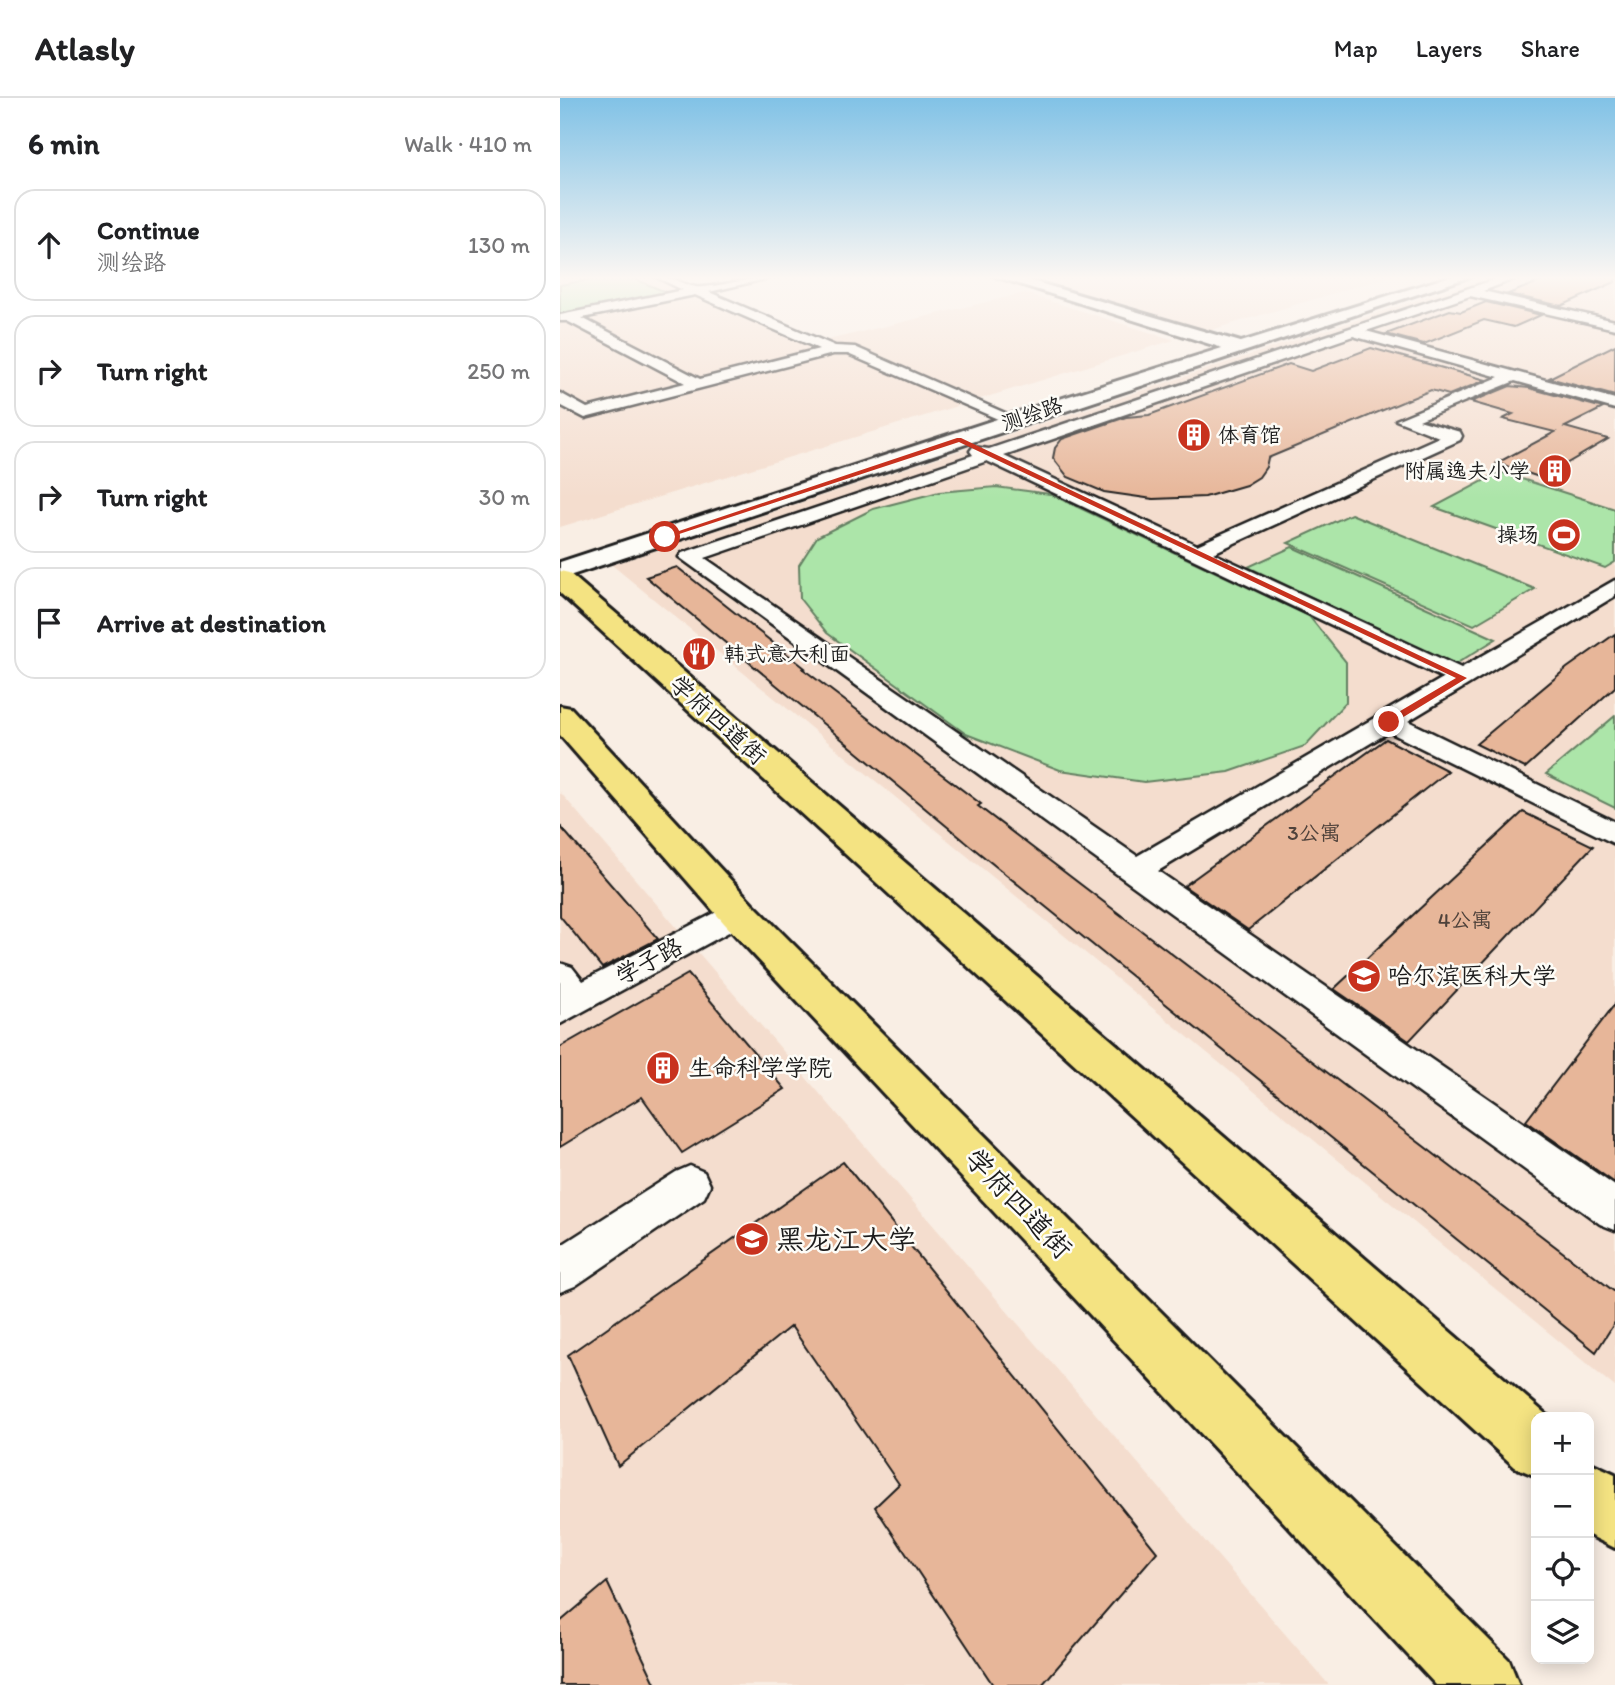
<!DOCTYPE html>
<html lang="en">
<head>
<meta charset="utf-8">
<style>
  :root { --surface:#fff; --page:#f2f2f2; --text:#202124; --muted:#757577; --line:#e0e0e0 }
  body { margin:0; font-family:Itim,"LXGW WenKai TC",sans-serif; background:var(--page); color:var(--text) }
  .controls { position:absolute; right:21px; bottom:21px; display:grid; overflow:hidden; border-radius:14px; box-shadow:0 4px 18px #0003 }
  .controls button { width:63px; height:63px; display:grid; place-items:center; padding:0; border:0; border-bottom:2px solid var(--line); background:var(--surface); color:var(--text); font:35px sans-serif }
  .stop { position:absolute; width:21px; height:21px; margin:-16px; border:5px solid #c8321e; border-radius:50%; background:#fff }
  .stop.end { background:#c8321e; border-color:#fff; box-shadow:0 2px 7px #0008 }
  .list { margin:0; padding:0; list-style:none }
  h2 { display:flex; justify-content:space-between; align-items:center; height:91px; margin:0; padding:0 28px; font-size:30px }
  h2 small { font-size:23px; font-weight:400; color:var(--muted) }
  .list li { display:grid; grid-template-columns:46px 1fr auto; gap:21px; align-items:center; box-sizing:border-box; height:112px; margin:0 14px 14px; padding:0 14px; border:2px solid var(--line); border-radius:21px }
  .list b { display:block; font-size:26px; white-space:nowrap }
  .list p { margin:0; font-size:23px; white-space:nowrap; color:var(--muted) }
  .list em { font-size:23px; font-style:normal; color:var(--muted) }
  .icon { flex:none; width:38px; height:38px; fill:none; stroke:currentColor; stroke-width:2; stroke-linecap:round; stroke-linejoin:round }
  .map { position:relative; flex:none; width:1055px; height:1587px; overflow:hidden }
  header { display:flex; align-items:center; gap:42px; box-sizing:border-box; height:98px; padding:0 35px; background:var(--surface); border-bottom:2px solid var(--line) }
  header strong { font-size:33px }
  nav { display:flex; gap:38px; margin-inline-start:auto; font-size:24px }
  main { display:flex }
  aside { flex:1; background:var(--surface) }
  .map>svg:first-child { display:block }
  .built { fill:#f4ddce }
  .green { fill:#ace5a9; stroke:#648062; stroke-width:2 }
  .building { fill:#e7b699; stroke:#1c1c1c; stroke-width:2 }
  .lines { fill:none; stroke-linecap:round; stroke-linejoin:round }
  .minor-casing { stroke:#1c1c1c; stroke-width:5 }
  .tertiary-casing { stroke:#1c1c1c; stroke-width:6 }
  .secondary-casing { stroke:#1c1c1c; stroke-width:6 }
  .primary-casing { stroke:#1c1c1c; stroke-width:6 }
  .minor { fill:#fdfcf7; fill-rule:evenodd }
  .tertiary { fill:#fdfcf7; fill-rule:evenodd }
  .secondary { fill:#fdfcf7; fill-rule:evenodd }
  .primary { fill:#f4e382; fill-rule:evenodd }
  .route { fill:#c8321e }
  .labels { text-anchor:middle; stroke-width:5; stroke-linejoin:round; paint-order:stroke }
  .far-street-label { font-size:21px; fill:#1c1c1c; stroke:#fdfcf7 }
  .far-poi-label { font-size:21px; fill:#1c1c1c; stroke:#fdfcf7; text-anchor:start }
  .number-label { font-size:21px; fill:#4f423b }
  .street-label { font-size:24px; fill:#1c1c1c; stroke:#fdfcf7 }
  .poi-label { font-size:24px; fill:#1c1c1c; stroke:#fdfcf7; text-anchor:start }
  .near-street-label { font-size:28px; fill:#1c1c1c; stroke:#fdfcf7 }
  .near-poi-label { font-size:28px; fill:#1c1c1c; stroke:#fdfcf7; text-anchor:start }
</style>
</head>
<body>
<header>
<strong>Atlasly</strong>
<nav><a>Map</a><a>Layers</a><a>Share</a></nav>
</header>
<main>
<aside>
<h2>6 min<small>Walk · 410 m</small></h2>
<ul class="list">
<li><svg class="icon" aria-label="ahead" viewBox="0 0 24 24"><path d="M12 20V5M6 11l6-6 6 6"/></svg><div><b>Continue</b><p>测绘路</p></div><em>130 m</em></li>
<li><svg class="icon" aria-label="right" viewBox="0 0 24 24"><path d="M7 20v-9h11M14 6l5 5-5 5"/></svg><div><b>Turn right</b></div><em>250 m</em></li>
<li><svg class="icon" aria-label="right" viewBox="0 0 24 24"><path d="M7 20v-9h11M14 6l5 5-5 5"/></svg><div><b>Turn right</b></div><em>30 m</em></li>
<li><svg class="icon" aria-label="arrive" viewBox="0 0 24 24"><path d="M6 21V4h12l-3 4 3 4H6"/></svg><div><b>Arrive at destination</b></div></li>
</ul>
</aside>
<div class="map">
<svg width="1055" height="1587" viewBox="0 0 1055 1587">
  <rect width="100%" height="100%" fill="#f9eee4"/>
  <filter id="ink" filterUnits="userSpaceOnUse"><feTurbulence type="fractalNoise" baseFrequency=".0143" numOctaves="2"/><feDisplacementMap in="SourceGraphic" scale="14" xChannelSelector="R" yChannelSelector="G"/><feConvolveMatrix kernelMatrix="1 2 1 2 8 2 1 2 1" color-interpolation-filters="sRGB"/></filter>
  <g filter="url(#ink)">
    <g class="built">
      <path d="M0,178H90L247,247L464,195L614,242L0,429Z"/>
      <path d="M462,178H831L648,233Z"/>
      <path d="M930,178H1055V1289L52,467Z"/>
      <path d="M0,694L769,1587H0Z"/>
    </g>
    <g class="green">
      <path d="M50,178H68L108,195L0,217V187Z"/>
      <path d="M940,374L1055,411V464L1045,470L874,409Z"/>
      <path d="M436,389L490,396L749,518L786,564V604L745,648L669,674L584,684L500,672L406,636L267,535L240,501L239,467L257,439L313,411L379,394Z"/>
      <path d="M791,416L975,491L914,527L728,445Z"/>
      <path d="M732,449L936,541L894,567L688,469Z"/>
      <path d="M1055,618V710L986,676Z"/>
    </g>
    <g class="building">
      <path d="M994,178H1055V184L1001,208L948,196Z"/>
      <path d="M926,204L981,217L954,229L924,222L864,246L826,236L890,212L901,214Z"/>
      <path d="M1055,247V298L989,280Z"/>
      <path d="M811,250L926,282L889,297L871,292L708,360L706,369L699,379L686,387L645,399L593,401L544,394L508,379L493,360L495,350L502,341L566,319L589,317L729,266L751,273Z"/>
      <path d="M950,288L969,290L1043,310L1005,329L1048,341L982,380L937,365L995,334L943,321L953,316L911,304Z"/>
      <path d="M117,469L245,570L243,571L421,706L418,708L1055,1194V1224L1036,1254L413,750L86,479Z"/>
      <path d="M1055,536V589L965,670L916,646L1007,570Z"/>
      <path d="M826,641L888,673L688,832L624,788Z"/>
      <path d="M963,714L1033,748L849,943L774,891Z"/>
      <path d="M0,728L98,841L42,870L0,818Z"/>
      <path d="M128,876L225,991L122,1055L82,999L0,1049V949Z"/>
      <path d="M1055,906V1085L966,1023Z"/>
      <path d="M283,1064L597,1454L482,1587H433L315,1409L339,1386L231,1228L58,1368L8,1257Z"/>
      <path d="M47,1484L96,1587H0V1524Z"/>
    </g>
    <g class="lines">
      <g class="minor-casing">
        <g id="minor">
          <path d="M94,178C111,177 120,186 136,189C150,191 196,178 218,178L149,194L275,248L295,249L461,322L453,327L447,325L288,256H273L25,320L0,307V295L27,310L125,285L7,223H0V217L123,192ZM135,197L259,251L140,281L22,220Z"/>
          <path d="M945,178H962L923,193L1055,223V231L910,198L806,233L1055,301V311L955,283L859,322L900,334L902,338L900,342L653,455L901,570L1055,482V498L848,623L1055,724V746L829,634L598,773L1055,1088V1132L1040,1126L119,459L122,455L413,357L410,353L413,349L429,351ZM793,238L939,279L836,322L879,339L637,447L444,358ZM427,363L883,580L577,758L145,460Z"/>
          <path d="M178,803L189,807L194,815L189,823L0,926V865L12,869L23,883Z"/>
          <path d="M130,1068L144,1074L150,1087L144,1100L15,1188L0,1194V1148L116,1074Z"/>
        </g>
      </g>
      <g class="tertiary-casing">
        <path id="tertiary" d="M434,178H455L684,245L687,249L678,254L672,253Z"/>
      </g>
      <g class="secondary-casing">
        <path id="secondary" d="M891,178H912L0,481V464L446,318Z"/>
      </g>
      <g class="primary-casing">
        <g id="primary">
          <path d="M0,473L9,475L989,1319H976V1378L955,1369L0,495Z"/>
          <path d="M0,608L11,610L192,805L949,1562L959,1587H876L164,825L0,637Z"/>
          <path d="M1029,1364L1055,1376V1450L1029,1437Z"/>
        </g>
      </g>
      <use href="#minor" class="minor"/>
      <use href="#tertiary" class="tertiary"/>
      <use href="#secondary" class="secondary"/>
      <use href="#primary" class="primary"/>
    </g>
  </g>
  <linearGradient id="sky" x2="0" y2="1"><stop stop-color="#81c2e6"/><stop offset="0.45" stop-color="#fcf7f3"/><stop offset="1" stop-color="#fcf7f3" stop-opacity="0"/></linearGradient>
  <rect width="1055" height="400" fill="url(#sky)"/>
  <path class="route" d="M397,340H401L907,580L832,626H825V622L896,580L399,344L107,440L101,439Z"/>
  <defs>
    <g id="building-disc" transform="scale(1.75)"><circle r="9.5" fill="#c8321e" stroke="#fdfcf7"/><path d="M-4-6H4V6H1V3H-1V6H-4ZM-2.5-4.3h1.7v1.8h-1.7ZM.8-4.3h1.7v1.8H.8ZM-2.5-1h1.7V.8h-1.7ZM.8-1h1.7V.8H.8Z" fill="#fff"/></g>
    <g id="stadium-disc" transform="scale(1.75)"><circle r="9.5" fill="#c8321e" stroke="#fdfcf7"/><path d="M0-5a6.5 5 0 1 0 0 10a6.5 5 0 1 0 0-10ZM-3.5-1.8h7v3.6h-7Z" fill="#fff"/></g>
    <g id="restaurant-disc" transform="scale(1.75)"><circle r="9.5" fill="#c8321e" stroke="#fdfcf7"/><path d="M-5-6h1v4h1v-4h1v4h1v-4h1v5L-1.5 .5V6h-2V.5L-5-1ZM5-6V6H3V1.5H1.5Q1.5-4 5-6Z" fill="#fff"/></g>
    <g id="university-disc" transform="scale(1.75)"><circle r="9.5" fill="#c8321e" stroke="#fdfcf7"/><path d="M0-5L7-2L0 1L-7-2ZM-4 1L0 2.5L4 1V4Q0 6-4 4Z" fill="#fff"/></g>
  </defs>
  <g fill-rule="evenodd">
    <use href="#building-disc" x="634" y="337"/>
    <use href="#building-disc" x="995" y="373"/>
    <use href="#stadium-disc" x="1004" y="437"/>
    <use href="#restaurant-disc" x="139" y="556"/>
    <use href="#university-disc" x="804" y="878"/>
    <use href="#building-disc" x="103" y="970"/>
    <use href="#university-disc" x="192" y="1141"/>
  </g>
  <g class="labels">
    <g class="far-street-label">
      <text transform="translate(472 316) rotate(-19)" y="7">测绘路</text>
    </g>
    <g class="far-poi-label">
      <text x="658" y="344">体育馆</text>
      <text x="970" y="380" text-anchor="end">附属逸夫小学</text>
      <text x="979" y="444" text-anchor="end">操场</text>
      <text x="164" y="563">韩式意大利面</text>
    </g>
    <g class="number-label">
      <text x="754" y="742">3公寓</text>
      <text x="905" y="829">4公寓</text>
    </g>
    <g class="street-label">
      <text transform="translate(158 622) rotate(42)" y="8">学府四道街</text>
      <text transform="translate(89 863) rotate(-28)" y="8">学子路</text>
    </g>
    <g class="poi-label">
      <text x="828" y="886">哈尔滨医科大学</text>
      <text x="128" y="978">生命科学学院</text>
    </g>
    <g class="near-street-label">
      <text transform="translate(459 1105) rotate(46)" y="10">学府四道街</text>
    </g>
    <g class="near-poi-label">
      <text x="216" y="1151">黑龙江大学</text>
    </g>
  </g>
</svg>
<div class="controls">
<button>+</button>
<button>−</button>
<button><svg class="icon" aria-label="locate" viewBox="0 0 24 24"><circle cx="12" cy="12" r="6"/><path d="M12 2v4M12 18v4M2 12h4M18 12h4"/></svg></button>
<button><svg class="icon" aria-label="layers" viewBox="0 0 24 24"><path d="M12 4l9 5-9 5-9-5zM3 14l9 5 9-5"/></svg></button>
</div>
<div class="stop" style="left:105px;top:439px"></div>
<div class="stop end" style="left:829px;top:624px"></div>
</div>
</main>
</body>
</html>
